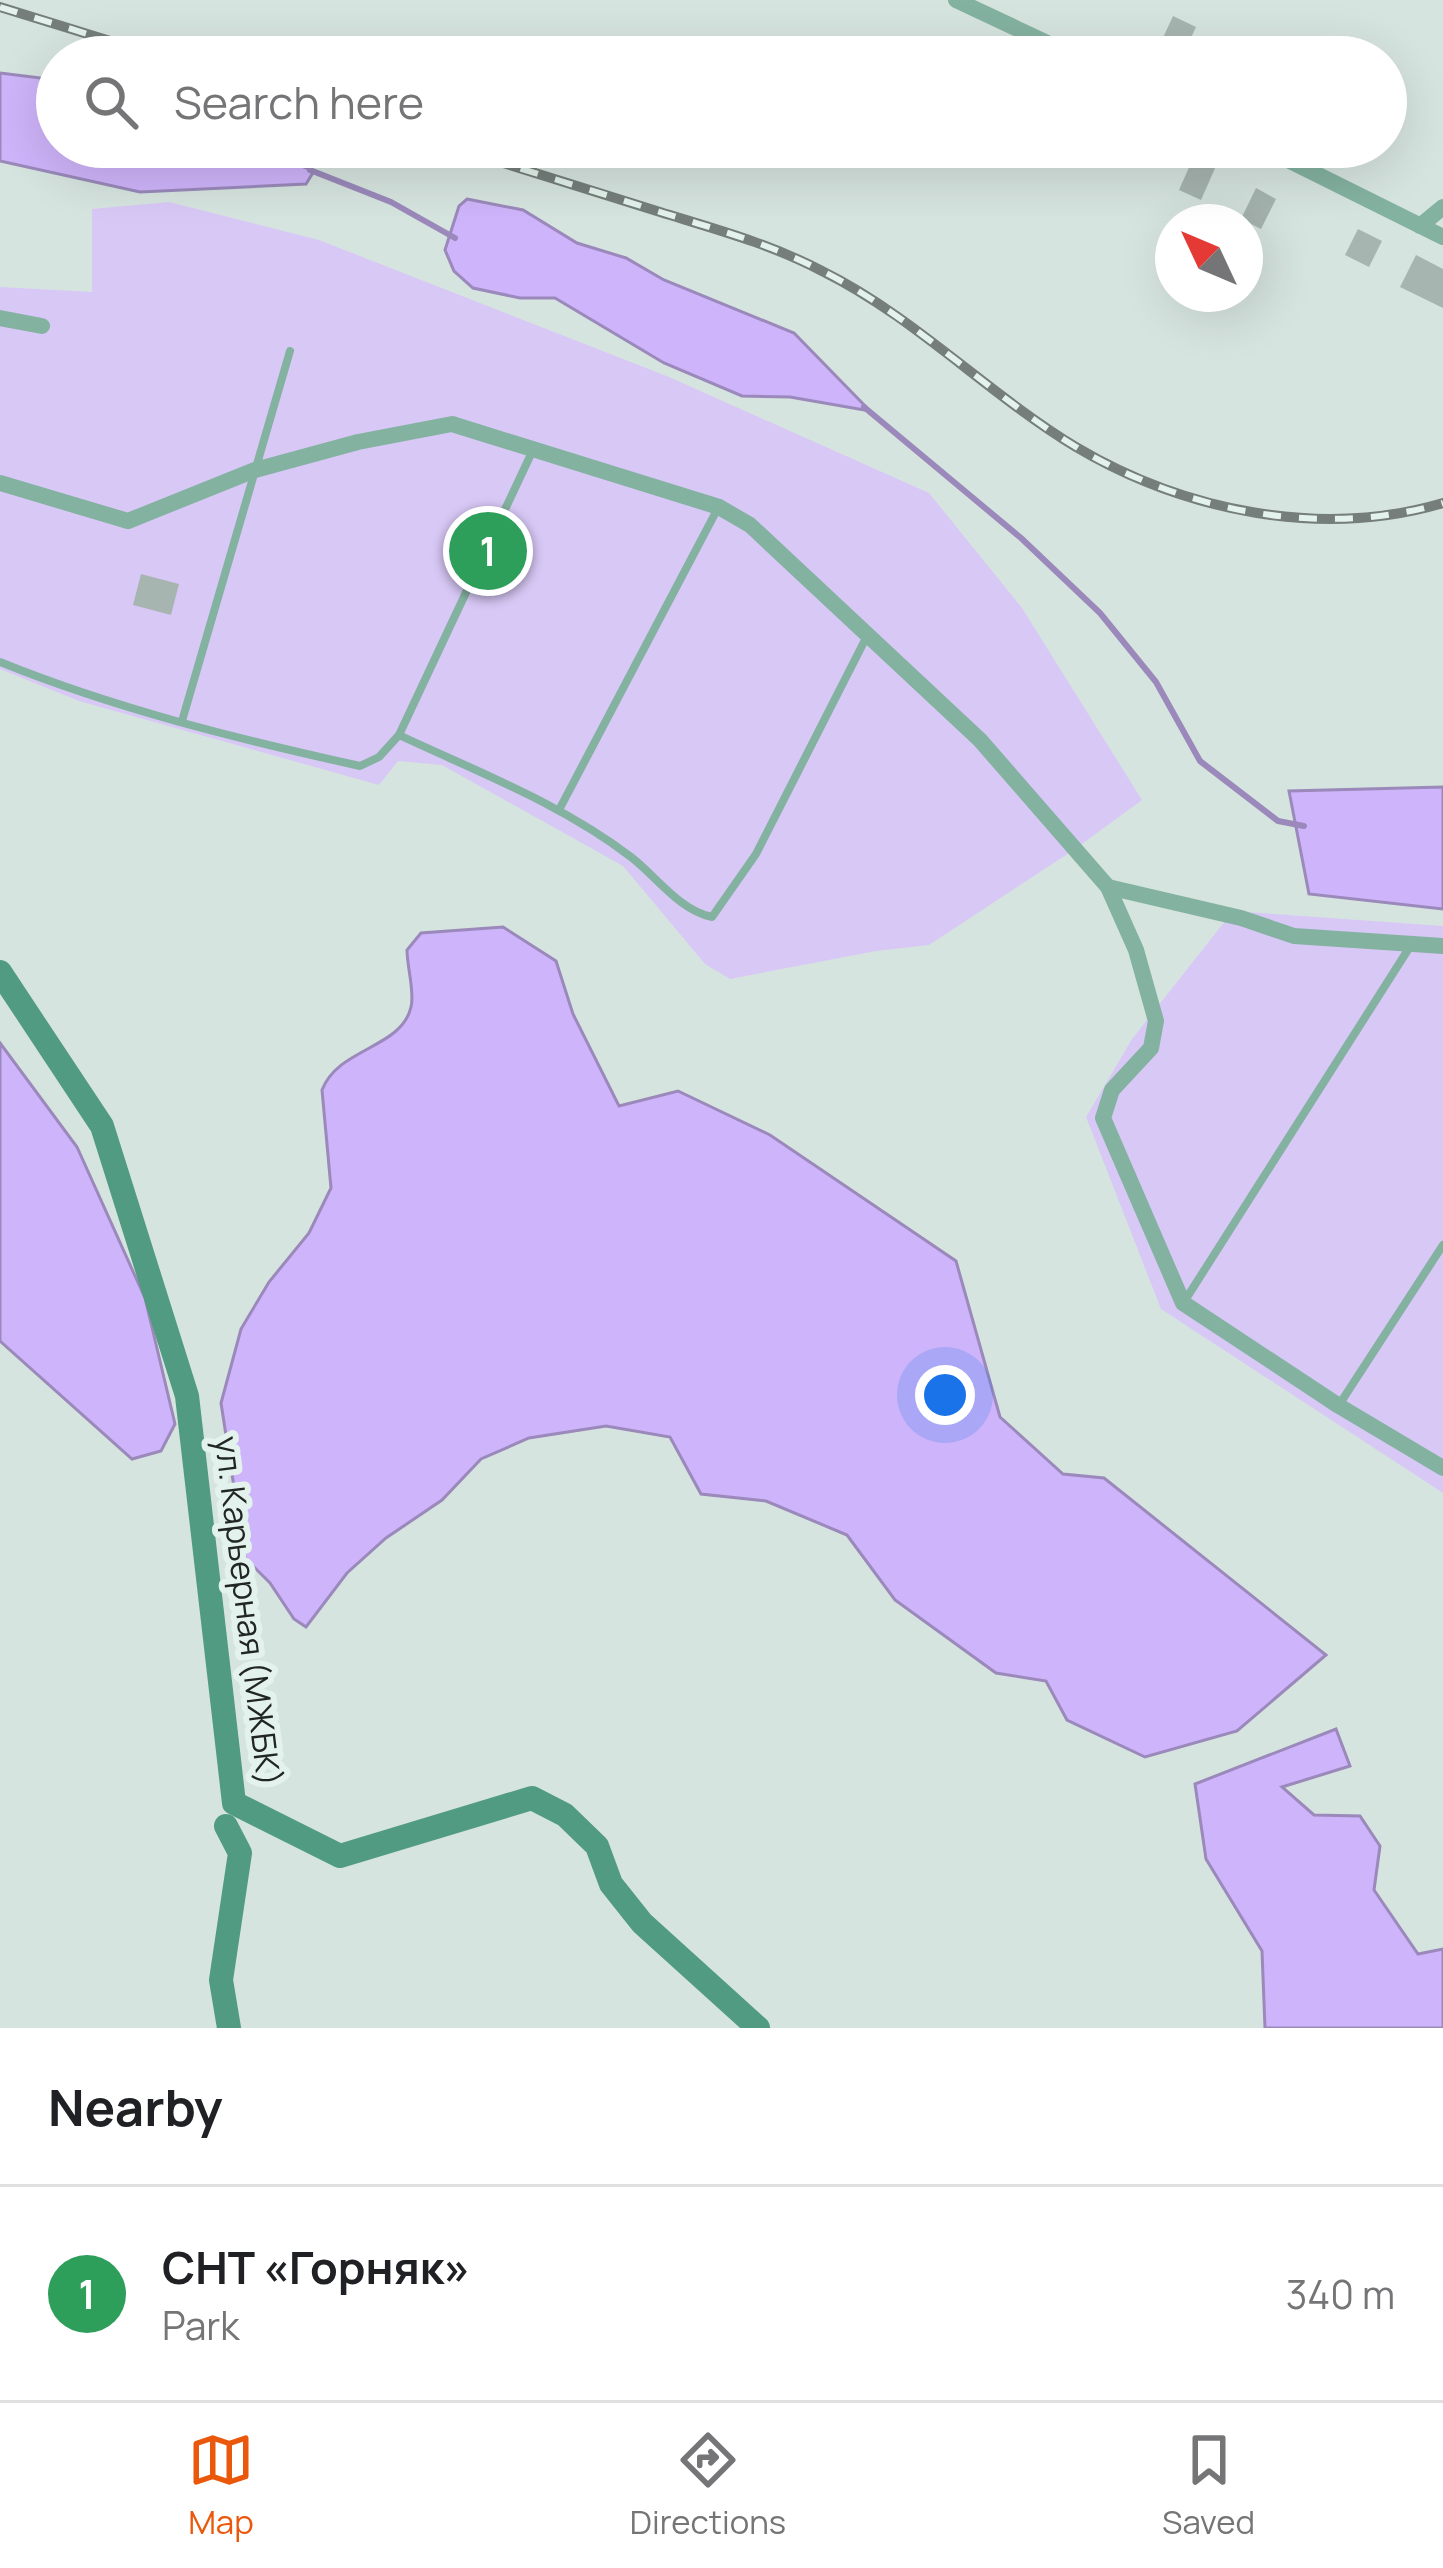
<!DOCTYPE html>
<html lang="en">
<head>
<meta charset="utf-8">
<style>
  :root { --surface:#fff; --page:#f6f6f6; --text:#202124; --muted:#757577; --line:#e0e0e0; --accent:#ea580c }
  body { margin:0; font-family:Manrope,sans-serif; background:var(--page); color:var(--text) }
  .compass { position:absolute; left:1155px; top:204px; width:108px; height:108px; border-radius:50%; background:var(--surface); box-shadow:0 12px 48px #0002; rotate:314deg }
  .you { position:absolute; left:945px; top:1395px; width:42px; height:42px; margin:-30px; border:9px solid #fff; border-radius:50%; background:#1a73e8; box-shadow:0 0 0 18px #1a73e833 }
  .badge { display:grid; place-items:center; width:78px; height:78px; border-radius:50%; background:var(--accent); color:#fff; font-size:39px; font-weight:700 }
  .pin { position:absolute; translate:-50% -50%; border:6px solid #fff; box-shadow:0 3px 12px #0006 }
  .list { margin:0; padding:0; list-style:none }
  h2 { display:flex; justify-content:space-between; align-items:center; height:156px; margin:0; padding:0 48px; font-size:51px }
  h2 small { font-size:39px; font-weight:400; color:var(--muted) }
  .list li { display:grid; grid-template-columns:78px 1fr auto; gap:36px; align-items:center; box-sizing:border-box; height:216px; padding:0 48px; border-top:3px solid var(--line) }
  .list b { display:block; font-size:45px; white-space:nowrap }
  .list p { margin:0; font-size:39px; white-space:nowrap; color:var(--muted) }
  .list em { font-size:39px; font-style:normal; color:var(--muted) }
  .icon { flex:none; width:66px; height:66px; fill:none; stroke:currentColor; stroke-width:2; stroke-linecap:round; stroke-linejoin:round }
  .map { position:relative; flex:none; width:1443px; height:2028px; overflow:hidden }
  .search { position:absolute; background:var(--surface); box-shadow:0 12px 48px #0002; left:36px; right:36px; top:36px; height:132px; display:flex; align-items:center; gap:30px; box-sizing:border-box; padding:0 42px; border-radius:66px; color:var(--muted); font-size:45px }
  .sheet { height:372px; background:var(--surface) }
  nav { display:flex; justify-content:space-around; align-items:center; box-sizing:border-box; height:168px; border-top:3px solid var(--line); background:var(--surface); font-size:33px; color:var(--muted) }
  nav a { display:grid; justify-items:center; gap:6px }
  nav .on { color:var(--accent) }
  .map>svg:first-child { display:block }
  .green { fill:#d8c8f6 }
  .water { fill:#ceb4fa; stroke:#9a89ba; stroke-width:3 }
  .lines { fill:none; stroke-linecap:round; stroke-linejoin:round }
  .stream { stroke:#9a89ba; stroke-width:6 }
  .building { fill:#a7b5b0 }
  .lane { stroke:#84b2a1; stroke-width:8 }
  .street { stroke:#84b2a1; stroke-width:16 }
  .secondary { stroke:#519b82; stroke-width:24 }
  .rail-casing { stroke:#757e7a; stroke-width:10 }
  .rail { stroke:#e3f2ec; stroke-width:6; stroke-dasharray:18; stroke-linecap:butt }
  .labels { text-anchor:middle; stroke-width:12; stroke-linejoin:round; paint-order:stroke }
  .street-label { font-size:33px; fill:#212624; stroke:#e3f2ec }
</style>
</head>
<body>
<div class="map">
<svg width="1443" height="2028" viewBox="0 0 1443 2028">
  <rect width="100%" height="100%" fill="#d6e4df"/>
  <g class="green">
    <path d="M169,202L319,240L669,377L929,493L1022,608L1142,800L1075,849L929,945L876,951L730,979L705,964L623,866L442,765L398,761L379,785L79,701L0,669V287L92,292V209Z"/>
    <path d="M1233,911L1443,926V1493L1161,1309L1086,1117L1132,1039Z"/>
  </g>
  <g class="water">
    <path d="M0,73L57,80V147H254L314,171L306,184L140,192L0,161Z"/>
    <path d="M467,199L523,210L577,243L626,258L664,280L794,333L870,411L790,397L742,396L664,363L555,298H520L473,288L454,271L445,250L459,206Z"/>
    <path d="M1443,787V909L1309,894L1289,791Z"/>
    <path d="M503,927L556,961L573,1014L619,1106L678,1091L770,1135L956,1261L1000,1417L1063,1474L1104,1478L1326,1655L1237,1731L1145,1757L1067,1720L1046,1681L996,1673L895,1600L847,1535L766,1501L701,1494L670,1437L606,1426L529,1438L481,1459L442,1500L386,1538L347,1573L306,1627L294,1619L270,1583L245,1558L221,1403L241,1329L269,1282L309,1233L331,1188L322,1090C339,1047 401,1049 411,1007C415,993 407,967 407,950L421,933Z"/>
    <path d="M0,1043L77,1147L145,1298L175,1424L161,1451L132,1459L0,1341Z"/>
    <path d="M1336,1729L1350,1766L1282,1787L1314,1815L1360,1816L1380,1846L1374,1890L1418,1954L1443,1949V2028H1265L1262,1951L1206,1859L1195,1784Z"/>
  </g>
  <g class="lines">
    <g class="stream">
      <path d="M310,170L391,202L455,238"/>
      <path d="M864,407L1021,538L1100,613L1156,682L1200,761L1278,821L1304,826"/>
    </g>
  </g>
  <g class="building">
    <path d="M1173,16L1196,27L1184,53L1161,42Z"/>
    <path d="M1194,156L1216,166L1201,200L1179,190Z"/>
    <path d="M1256,188L1276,199L1261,229L1241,219Z"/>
    <path d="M1358,229L1382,241L1369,267L1345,255Z"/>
    <path d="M1416,255L1443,269V308L1400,287Z"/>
    <path d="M141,574L179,584L171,615L133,605Z"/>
  </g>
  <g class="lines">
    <g class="lane">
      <path d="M532,452L399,735C478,772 562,804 631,857C657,877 679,910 712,917L756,854L867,636"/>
      <path d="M0,662C116,709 238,739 360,766L379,757L399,735"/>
      <path d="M182,721L290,351"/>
      <path d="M559,810L718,508"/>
      <path d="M1184,1302L1411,945"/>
      <path d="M1339,1405L1443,1245"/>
    </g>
    <g class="street">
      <path d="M956,0L1077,57"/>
      <path d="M1262,147L1443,237"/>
      <path d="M1420,226L1443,207"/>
      <path d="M0,318L42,326"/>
      <path d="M0,483L128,521L255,470L358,442L452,424L719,507L750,525L980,740L1108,887L1136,950L1156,1021L1151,1048L1112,1090L1103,1118L1183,1303L1339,1406L1443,1468"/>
      <path d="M1108,887L1241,918L1294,936L1443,946"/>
    </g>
    <g class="secondary">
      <path d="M0,972L102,1126L187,1396L234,1803L340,1856L532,1798L565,1815L597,1846L611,1884L642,1923L758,2028"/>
      <path d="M226,1826L240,1853L221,1980L229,2028"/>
    </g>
    <g class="rail-casing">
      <g id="rail">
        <path d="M0,7L162,57"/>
        <path d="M452,147C521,169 591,190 660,212C715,229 771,244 822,271C915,317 988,394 1076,447C1184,511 1321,539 1443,503"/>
      </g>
    </g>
    <use href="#rail" class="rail"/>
  </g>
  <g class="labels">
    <g class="street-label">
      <text transform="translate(248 1611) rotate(83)" y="12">ул. Карьерная (МЖБК)</text>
    </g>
  </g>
</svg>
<svg class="compass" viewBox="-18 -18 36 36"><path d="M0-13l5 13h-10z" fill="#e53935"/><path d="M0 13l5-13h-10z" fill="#757577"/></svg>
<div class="you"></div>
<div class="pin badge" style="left:488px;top:551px;background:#2e9e5b">1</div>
<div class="search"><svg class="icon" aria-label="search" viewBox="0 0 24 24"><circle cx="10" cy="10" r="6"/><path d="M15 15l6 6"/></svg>Search here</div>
</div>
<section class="sheet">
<h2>Nearby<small></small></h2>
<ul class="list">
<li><span class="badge" style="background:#2e9e5b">1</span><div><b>СНТ «Горняк»</b><p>Park</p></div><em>340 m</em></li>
</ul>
</section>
<nav>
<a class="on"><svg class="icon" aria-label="map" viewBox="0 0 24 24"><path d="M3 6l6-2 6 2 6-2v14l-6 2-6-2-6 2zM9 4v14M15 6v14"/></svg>Map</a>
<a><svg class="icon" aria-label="directions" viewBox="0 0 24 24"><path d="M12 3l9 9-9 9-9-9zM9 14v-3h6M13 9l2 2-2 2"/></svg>Directions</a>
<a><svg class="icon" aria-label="saved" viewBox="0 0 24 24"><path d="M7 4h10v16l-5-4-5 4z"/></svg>Saved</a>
</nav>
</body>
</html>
